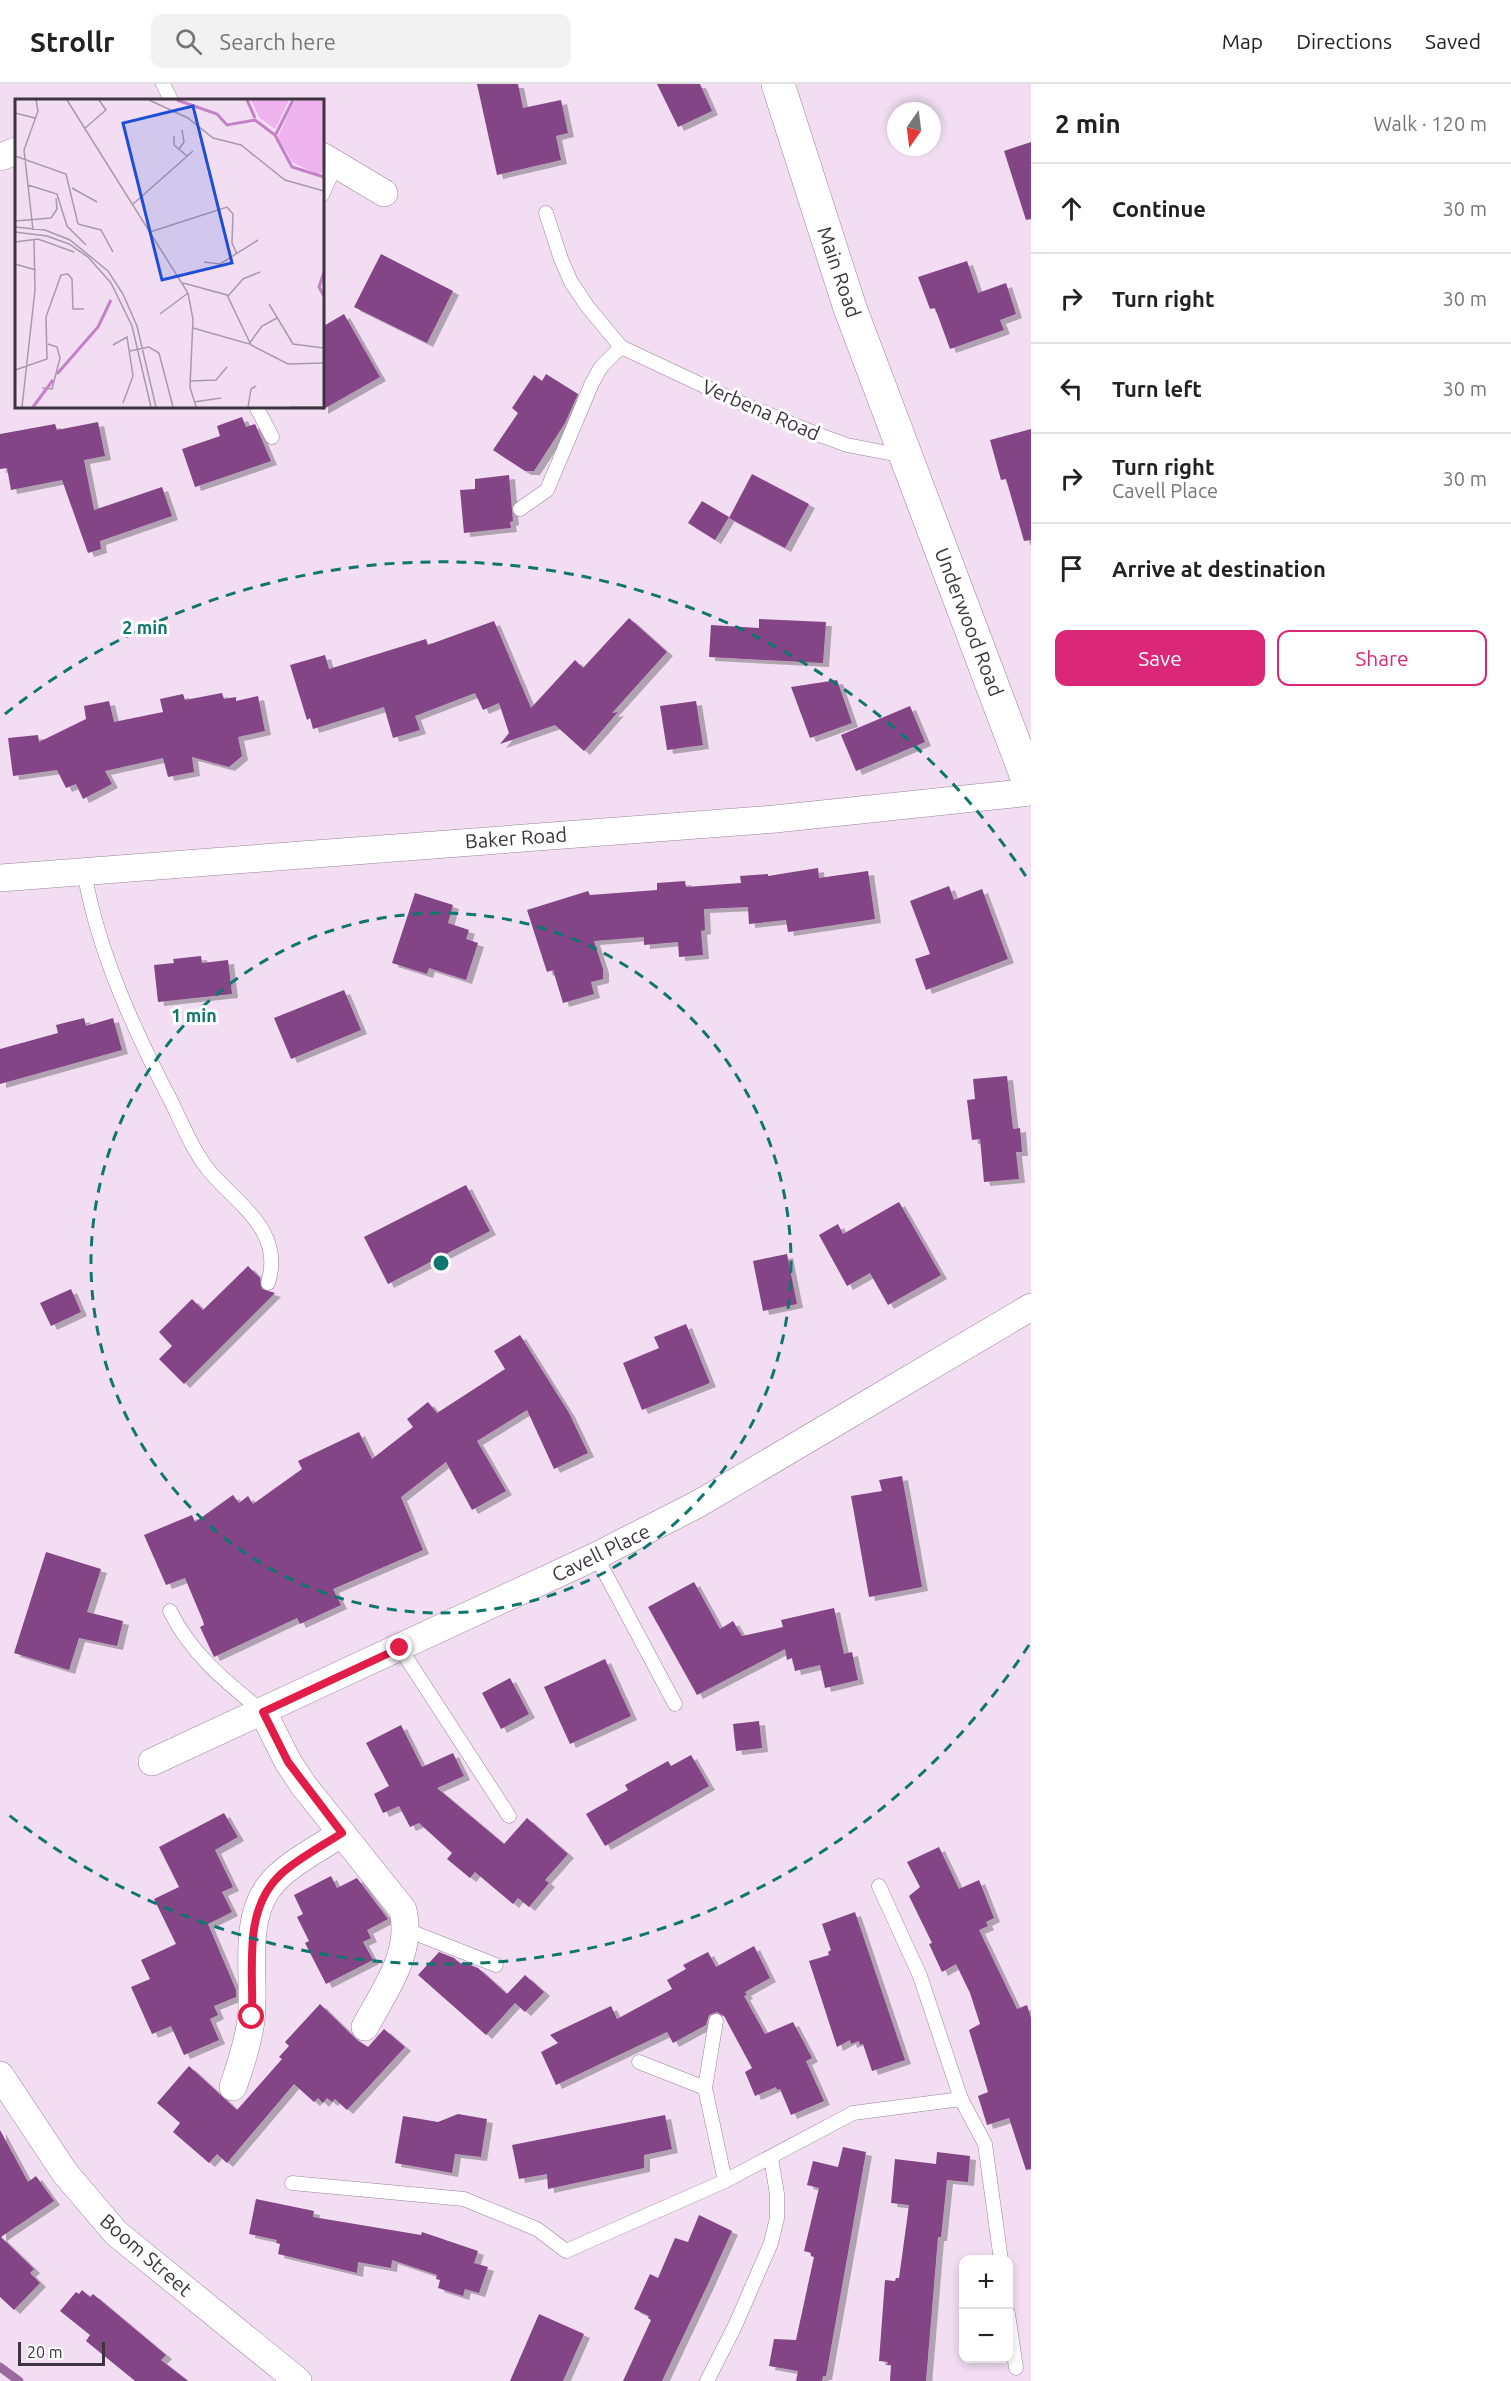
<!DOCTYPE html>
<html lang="en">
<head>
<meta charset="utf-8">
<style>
  :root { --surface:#fff; --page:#f2f2f2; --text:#222; --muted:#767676; --line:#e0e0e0; --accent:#db2777 }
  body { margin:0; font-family:Ubuntu,sans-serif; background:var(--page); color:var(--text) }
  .controls { position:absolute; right:18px; bottom:18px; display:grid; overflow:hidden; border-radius:12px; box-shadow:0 3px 9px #0003 }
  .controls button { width:54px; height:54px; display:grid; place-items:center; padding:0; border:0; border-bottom:2px solid var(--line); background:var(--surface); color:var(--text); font:30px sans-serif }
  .compass { position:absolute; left:887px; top:18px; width:54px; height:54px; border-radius:50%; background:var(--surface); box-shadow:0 3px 9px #0003; rotate:194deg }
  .scale { position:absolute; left:18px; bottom:15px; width:87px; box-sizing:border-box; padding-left:6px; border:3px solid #3d343d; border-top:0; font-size:16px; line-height:21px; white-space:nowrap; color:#3d343d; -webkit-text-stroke:4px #fff; paint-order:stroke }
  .stop { position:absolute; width:18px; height:18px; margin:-14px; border:4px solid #e11d48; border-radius:50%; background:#fff }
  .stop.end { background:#e11d48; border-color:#fff; box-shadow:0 2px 6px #0008 }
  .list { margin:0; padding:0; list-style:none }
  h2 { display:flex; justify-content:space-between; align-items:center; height:78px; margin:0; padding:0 24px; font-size:26px }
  h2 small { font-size:20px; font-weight:400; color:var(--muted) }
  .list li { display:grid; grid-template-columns:39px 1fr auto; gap:18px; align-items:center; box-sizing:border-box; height:90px; padding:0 24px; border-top:2px solid var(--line) }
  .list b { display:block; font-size:22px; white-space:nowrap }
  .list p { margin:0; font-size:20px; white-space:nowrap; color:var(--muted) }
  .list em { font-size:20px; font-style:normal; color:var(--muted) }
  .actions { display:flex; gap:12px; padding:18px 24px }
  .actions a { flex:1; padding:14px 0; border:2px solid var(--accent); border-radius:12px; text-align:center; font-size:21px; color:var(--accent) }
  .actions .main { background:var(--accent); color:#fff }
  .icon { flex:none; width:33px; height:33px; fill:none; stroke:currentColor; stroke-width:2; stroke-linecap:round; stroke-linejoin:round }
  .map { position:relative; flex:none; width:1031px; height:2297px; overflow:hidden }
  header { display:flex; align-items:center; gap:36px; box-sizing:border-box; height:84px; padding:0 30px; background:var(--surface); border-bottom:2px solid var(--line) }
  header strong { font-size:28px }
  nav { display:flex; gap:33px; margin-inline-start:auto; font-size:21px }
  .search { width:420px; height:54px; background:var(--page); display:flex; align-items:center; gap:15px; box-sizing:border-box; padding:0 21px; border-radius:12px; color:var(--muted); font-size:22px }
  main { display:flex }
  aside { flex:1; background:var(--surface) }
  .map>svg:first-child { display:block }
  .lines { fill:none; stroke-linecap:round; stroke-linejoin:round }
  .stream { stroke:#9c6b9d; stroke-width:9 }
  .building { fill:#834585; filter:url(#shadow) }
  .lane-casing { stroke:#978498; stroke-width:15 }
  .street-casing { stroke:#978498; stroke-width:28 }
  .secondary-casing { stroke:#978498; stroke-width:34 }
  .lane { stroke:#fff; stroke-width:14 }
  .street { stroke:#fff; stroke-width:27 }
  .secondary { stroke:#fff; stroke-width:33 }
  .route { stroke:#e11d48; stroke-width:8 }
  .ring { fill:none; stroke:#0f766e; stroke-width:3; stroke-dasharray:10 8 }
  .labels { text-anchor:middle; stroke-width:6; stroke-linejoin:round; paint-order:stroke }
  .street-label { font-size:20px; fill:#3d343d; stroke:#fff }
  .inset-river { fill:none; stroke:#c482c6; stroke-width:3 }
  .inset-road { fill:none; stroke:#a9a; stroke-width:1.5 }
  .view { fill:#1d4ed8; fill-opacity:0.15; stroke:#1d4ed8; stroke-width:3 }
  .inset-edge { fill:none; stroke:#3d343d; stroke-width:3 }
  .centre { fill:#0f766e; stroke:#fff; stroke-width:3 }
  .ring-label { font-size:18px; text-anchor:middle; font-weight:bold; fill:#0f766e; stroke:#fff; stroke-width:6; stroke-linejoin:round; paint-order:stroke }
</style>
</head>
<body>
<header>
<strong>Strollr</strong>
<div class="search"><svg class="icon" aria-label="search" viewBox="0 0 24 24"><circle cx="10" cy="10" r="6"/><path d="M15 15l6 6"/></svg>Search here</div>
<nav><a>Map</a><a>Directions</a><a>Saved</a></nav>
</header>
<main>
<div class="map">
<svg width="1031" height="2297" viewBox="0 0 1031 2297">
  <defs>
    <filter id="shadow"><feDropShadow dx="6" dy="4" stdDeviation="0" flood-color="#0004"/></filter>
  </defs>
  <rect width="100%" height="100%" fill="#f2ddf3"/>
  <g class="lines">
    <path class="stream" d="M0,2283L19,2297"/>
  </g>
  <g class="building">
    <path d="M477,0H518L523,24L561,16L568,49L556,52L561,76L497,91Z"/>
    <path d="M657,0H700L712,27L678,43Z"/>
    <path d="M1031,58V135L1026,136L1004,67Z"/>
    <path d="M381,170L453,207L427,259L354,223Z"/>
    <path d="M967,177L978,209L1006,199L1016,230L1000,236L1004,246L950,265L935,224L930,225L918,193Z"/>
    <path d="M344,230L380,293L322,326V243Z"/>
    <path d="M546,290L578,310L565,339L534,387H525L493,366L518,329L512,324L534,291L542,297Z"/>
    <path d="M242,333L246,343L255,340L271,377L195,403L182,365L220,352L217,342Z"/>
    <path d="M98,338L105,372L84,376L94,426L162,403L172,432L100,457L101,465L88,469L62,396L11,406L7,384L0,385V350L55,340L57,346Z"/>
    <path d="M1031,345V456L1024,457L1006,395L1001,396L990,356Z"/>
    <path d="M752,390L809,420L785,464L729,434Z"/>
    <path d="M509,391L513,437L510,438L511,444L464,449L460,406L475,405V395Z"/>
    <path d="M702,417L729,433L715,456L688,439Z"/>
    <path d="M629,534L667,568L612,629L618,628L584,667L555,641L500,660L509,649L499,619L483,626L475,609L415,632L420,646L393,654L384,623L313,645L310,634L307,636L290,581L325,571L329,585L426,555L428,561L494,537L531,624L575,576L583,584Z"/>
    <path d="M759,535L826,538L823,579L709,573L711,541L759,544Z"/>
    <path d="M837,596L852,639L810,654L791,603Z"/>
    <path d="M222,609L224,615L236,613V617L258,612L265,647L238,653L242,672L229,683L192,673L194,688L168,693L163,674L105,687L112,700L83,715L76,700L66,704L57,686L13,692L8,654L38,651L39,658L86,635L84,622L109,617L114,638L163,628L160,615L183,610L185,616Z"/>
    <path d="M696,617L703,661L667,666L660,622Z"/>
    <path d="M910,622L925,658L856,687L841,651Z"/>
    <path d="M818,784L819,794L868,787L875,835L788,848L786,836L749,840L748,823L704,825L705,846L701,847L703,871L679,873L678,858L644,861V853L594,857L603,885V895L591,898L594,910L563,919L553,886L547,888L527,826L588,807L590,811L657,806V799L685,797L686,803L741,799L740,792L768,790V792Z"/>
    <path d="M949,802L954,816L982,805L1008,875L926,906L915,875L930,870L910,817Z"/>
    <path d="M415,809L453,821L448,839L469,846L466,855L478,859L466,896L429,884L427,890L392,879Z"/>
    <path d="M201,872L202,879L228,876L232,910L158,918L154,881L174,879L173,875Z"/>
    <path d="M344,906L361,946L291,975L274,934Z"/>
    <path d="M84,934L86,942L113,934L122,966L0,1000V965L58,949L56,941Z"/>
    <path d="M1007,992L1013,1045L1020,1044L1022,1068H1016L1019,1095L984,1098L980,1055L972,1056L967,1016L975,1015L973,995Z"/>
    <path d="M466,1101L490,1147L388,1200L364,1153Z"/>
    <path d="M899,1118L941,1191L888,1221L870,1189L847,1202L819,1151L838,1140L843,1150Z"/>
    <path d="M787,1170L797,1220L763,1227L753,1177Z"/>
    <path d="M248,1182L260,1194L262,1205L275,1209L184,1300L159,1275L172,1262L159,1248L192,1215L203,1226Z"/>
    <path d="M71,1205L81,1228L51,1242L40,1219Z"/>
    <path d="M686,1240L710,1299L642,1326L623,1279L659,1264L654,1253Z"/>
    <path d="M520,1251L569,1329L588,1369L554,1385L527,1326L477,1357L506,1407L472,1426L446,1378L401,1413L423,1466L333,1505L341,1521L300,1540L297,1534L214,1573L200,1543L204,1541L203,1537L185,1494L166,1501L144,1451L192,1431L195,1438L233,1411L239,1419L248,1412L253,1420L302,1385L298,1377L359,1348L372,1375L413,1343L407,1335L428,1318L437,1329L505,1285L494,1267Z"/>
    <path d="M902,1392L922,1503L869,1513L851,1412L882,1407L879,1396Z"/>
    <path d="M46,1468L101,1485L87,1528L123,1537L117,1562L79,1554L69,1586L14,1569Z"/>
    <path d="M694,1498L720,1545L733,1537L742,1552L783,1543L781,1536L834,1524L844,1570L852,1568L858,1596L825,1604L820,1581L795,1587L792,1574L787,1576L785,1565L697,1611L648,1523Z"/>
    <path d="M605,1575L631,1632L570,1660L544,1603Z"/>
    <path d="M510,1594L529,1630L501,1645L482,1609Z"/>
    <path d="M759,1637L762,1664L736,1667L733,1640Z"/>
    <path d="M401,1641L422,1683L453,1669L464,1692L437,1704L504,1760L527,1734L568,1770L545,1796L549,1799L529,1823L518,1814L513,1820L475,1788L470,1794L447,1775L452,1769L419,1739L410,1743L399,1722L383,1729L374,1710L389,1702L366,1659Z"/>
    <path d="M691,1671L709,1702L605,1762L586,1730L628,1706L625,1701L668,1677L671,1682Z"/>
    <path d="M224,1729L238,1753L215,1766L233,1803L222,1808L232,1828L208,1840L236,1906V1913L214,1922L218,1931L210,1935L219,1956L184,1971L171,1942L152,1950L131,1903L150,1895L141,1876L176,1860L154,1815L179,1803L159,1763Z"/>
    <path d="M939,1763L959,1805L979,1796L994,1834L986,1838L988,1842L979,1846L1017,1925L1027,1921L1031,1934V2085L1026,2086L1009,2034L987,2041L978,2012L988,2008L969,1946L980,1940L970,1909L956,1880L942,1888L929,1860L932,1859L909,1812L920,1803L907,1778Z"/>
    <path d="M331,1792L337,1804L357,1794L388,1835L367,1846L371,1854L363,1858L373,1876L326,1900L305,1859L309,1857L297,1833L303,1830L294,1811Z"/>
    <path d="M855,1828L905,1976L872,1987L863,1960L860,1961L859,1957L851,1960L850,1956L837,1963L809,1877L829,1871L828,1868L831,1866L822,1840Z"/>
    <path d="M754,1862L770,1894L745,1908L747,1911L744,1912L765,1950L793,1938L812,1974L806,1977L824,2017L791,2031L780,2005L777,2006L776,2003L755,2012L745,1988L752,1984L724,1932L717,1928L709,1931L706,1941L673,1959L667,1948L556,2001L541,1968L558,1959L550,1951L611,1922L617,1935L672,1905L667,1896L686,1885L683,1881L708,1868L716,1883Z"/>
    <path d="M439,1868L454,1874L461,1880L463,1878L478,1884L507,1910L525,1891L544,1908L525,1928L515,1919L486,1951L418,1891Z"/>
    <path d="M320,1920L357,1956L368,1963L384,1945L405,1963L347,2026L335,2015L332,2018L327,2014L323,2019L318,2014L314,2018L294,2000L227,2079L217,2070L209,2079L173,2048L180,2039L157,2019L189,1982L237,2026L282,1975L279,1973L289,1962L285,1958Z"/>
    <path d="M458,2030L487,2035L481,2073L455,2070L452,2089L395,2079L403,2032L438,2038Z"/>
    <path d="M665,2031L672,2065L644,2071V2084L548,2105L547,2090L519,2095L512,2061Z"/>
    <path d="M0,2046L28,2098L36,2092L54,2117L1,2153L34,2185L30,2189L40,2199L14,2226L0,2213Z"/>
    <path d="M843,2063L866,2068L826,2292H823L822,2297H796L798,2287L769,2282L774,2255L796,2256L814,2173L811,2172V2169L804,2167L819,2104L807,2101L813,2077L838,2083Z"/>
    <path d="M937,2068L970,2072L968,2098L947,2096L941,2153H938L926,2297H890L891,2281H887L888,2278L879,2277L885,2196L895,2197L896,2194H899L909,2121L891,2119L895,2075L936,2080Z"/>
    <path d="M256,2115L314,2127L313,2133L421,2151L422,2148L478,2167L474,2179L488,2183L479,2209L465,2205L463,2212L438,2204L440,2196L436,2195L437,2191L392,2176L391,2184L358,2178L357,2189L278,2170L280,2160L276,2159L277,2156L249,2150Z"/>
    <path d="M699,2131L732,2147L708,2200L662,2297H623L651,2236L648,2234L649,2232L634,2225L650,2190L658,2194L675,2154L688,2158Z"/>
    <path d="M82,2206L90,2213L93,2210L166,2271L161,2276L188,2297H135L86,2257L90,2251L60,2227L76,2208L79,2210Z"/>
    <path d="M539,2230L584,2250L563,2297H510Z"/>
  </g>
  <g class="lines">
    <g class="lane-casing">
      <g id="lane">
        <path d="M163,0L171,16"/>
        <path d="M322,111L336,80"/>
        <path d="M546,129L561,175L571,198L587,222L621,263L736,317L814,349L847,361L904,372"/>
        <path d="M256,322L272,353"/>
        <path d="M520,425L547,406L592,299L601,283L621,263"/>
        <path d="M84,787C98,869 135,948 173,1021C184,1044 194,1069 211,1089C240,1122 284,1148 268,1199"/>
        <path d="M596,1472L675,1620"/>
        <path d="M170,1527C191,1570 226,1598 263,1628"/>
        <path d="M400,1564L509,1732"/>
        <path d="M879,1802L920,1892L961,2015"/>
        <path d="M407,1846L496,1881"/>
        <path d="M639,1978L705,2004L725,2097"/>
        <path d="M705,2004L716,1937"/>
        <path d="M292,2099L464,2115L537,2145L566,2167L725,2097L853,2029L961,2015L985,2060L1001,2176"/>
        <path d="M1008,2230L1016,2284"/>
        <path d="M707,2297L735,2242L771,2159L777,2134V2110L771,2074"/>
      </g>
    </g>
    <g class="street-casing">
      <g id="street">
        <path d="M322,72L384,109"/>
        <path d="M0,73L16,67"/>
        <path d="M0,794L775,735L1031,708"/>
        <path d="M263,1628L288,1678L304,1702L403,1826C413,1870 385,1905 365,1943"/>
        <path d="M152,1678L596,1472L698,1420L1031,1223"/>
        <path d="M0,1991L65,2089L116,2149L298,2297"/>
        <path d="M233,2003C241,1980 248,1959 251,1936C256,1894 242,1841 268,1804C285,1781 318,1765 342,1749"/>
      </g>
    </g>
    <g class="secondary-casing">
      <path id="secondary" d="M778,0L850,224L1031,704"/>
    </g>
    <use href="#lane" class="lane"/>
    <use href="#street" class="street"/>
    <use href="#secondary" class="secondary"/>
  </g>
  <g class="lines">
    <path class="route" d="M252,1933C254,1886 242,1827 280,1791C297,1775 322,1762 342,1749L288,1678L263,1628L400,1564"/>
  </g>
  <g class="ring">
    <circle cx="441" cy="1179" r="350"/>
    <path d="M1029 1561A701 701 0 0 1 5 1728M5 630A701 701 0 0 1 1029 797"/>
  </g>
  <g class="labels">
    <g class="street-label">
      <text transform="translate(839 188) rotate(71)" y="7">Main Road</text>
      <text transform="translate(761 326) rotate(23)" y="7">Verbena Road</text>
      <text transform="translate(969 538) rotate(69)" y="7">Underwood Road</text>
      <text transform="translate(516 754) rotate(-4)" y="7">Baker Road</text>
      <text transform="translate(601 1469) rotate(-26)" y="7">Cavell Place</text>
      <text transform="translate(146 2171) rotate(41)" y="7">Boom Street</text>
    </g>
  </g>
  <g transform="translate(15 15)">
    <rect width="309" height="309" fill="#f2ddf3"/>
    <path d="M236,1H274L260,30L245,19ZM280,1H309V73L302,75L277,63L263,38Z" fill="#eeb2ef"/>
    <path class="inset-river" d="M162,1L202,15L212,26L240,21L260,36L277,68L309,78M232,1L240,19M261,35L278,1M309,173L304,188L309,197M42,275L83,228L96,201M18,308L38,281"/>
    <path class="inset-road" d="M52,1L173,194L178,220L175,288L181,308M134,1L173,19L198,39L226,46L270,81L309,92M0,14L20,19M69,30L91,11L84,1M159,37V46L172,57M164,50L169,43L167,31M0,57L51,75L63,125L86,131L98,153M13,86L42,95L52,127L71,146M57,89L82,103M118,105L178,52M0,122L36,119L42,110L41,99M0,128L30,131L55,141L93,172L108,195L122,227L141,308M18,131L9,51L23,12L21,1M0,133L32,137L54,145L73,158L96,184L117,227L136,308M135,133L212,108L218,115L217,144L222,155M0,143L23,140L59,153M189,163L205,165L243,141M0,165L21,171M168,184L212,196L236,246L273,265L309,264M213,197L228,180L245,173M254,205L278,245L309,249M145,215L173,194M178,229L234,245L247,227L262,219M98,246L112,238L118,277L108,304M115,252L134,248L144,254L158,308M0,271L32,260L31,218L46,176L53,175L57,180L58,210H69M175,282L201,281L212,268M27,289L37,290L45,259L42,248L33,245M179,303L206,299M7,308L20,191L19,140M233,308L236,290L241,287M275,308H309"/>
    <path class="view" d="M178,7L217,164L147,181L108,24Z"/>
    <rect width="309" height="309" class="inset-edge"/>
  </g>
  <circle cx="441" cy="1179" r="9" class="centre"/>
  <g class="ring-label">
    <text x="145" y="550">2 min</text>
    <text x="194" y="938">1 min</text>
  </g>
</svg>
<div class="controls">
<button>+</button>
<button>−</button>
</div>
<svg class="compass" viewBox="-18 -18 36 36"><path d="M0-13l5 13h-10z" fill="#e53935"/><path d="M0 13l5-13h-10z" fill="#767676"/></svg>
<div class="scale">20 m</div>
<div class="stop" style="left:252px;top:1933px"></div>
<div class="stop end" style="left:400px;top:1564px"></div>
</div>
<aside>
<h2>2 min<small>Walk · 120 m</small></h2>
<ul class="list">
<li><svg class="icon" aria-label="ahead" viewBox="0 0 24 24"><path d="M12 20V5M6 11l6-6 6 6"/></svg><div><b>Continue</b></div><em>30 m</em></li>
<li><svg class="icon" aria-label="right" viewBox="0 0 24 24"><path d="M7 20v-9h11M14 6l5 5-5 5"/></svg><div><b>Turn right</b></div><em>30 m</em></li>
<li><svg class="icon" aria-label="left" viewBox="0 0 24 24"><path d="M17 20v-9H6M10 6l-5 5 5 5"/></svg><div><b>Turn left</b></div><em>30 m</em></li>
<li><svg class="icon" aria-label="right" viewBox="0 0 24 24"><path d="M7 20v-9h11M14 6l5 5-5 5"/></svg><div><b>Turn right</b><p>Cavell Place</p></div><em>30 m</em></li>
<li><svg class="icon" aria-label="arrive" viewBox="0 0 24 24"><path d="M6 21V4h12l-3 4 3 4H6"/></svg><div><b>Arrive at destination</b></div></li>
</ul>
<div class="actions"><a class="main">Save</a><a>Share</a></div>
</aside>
</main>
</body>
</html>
